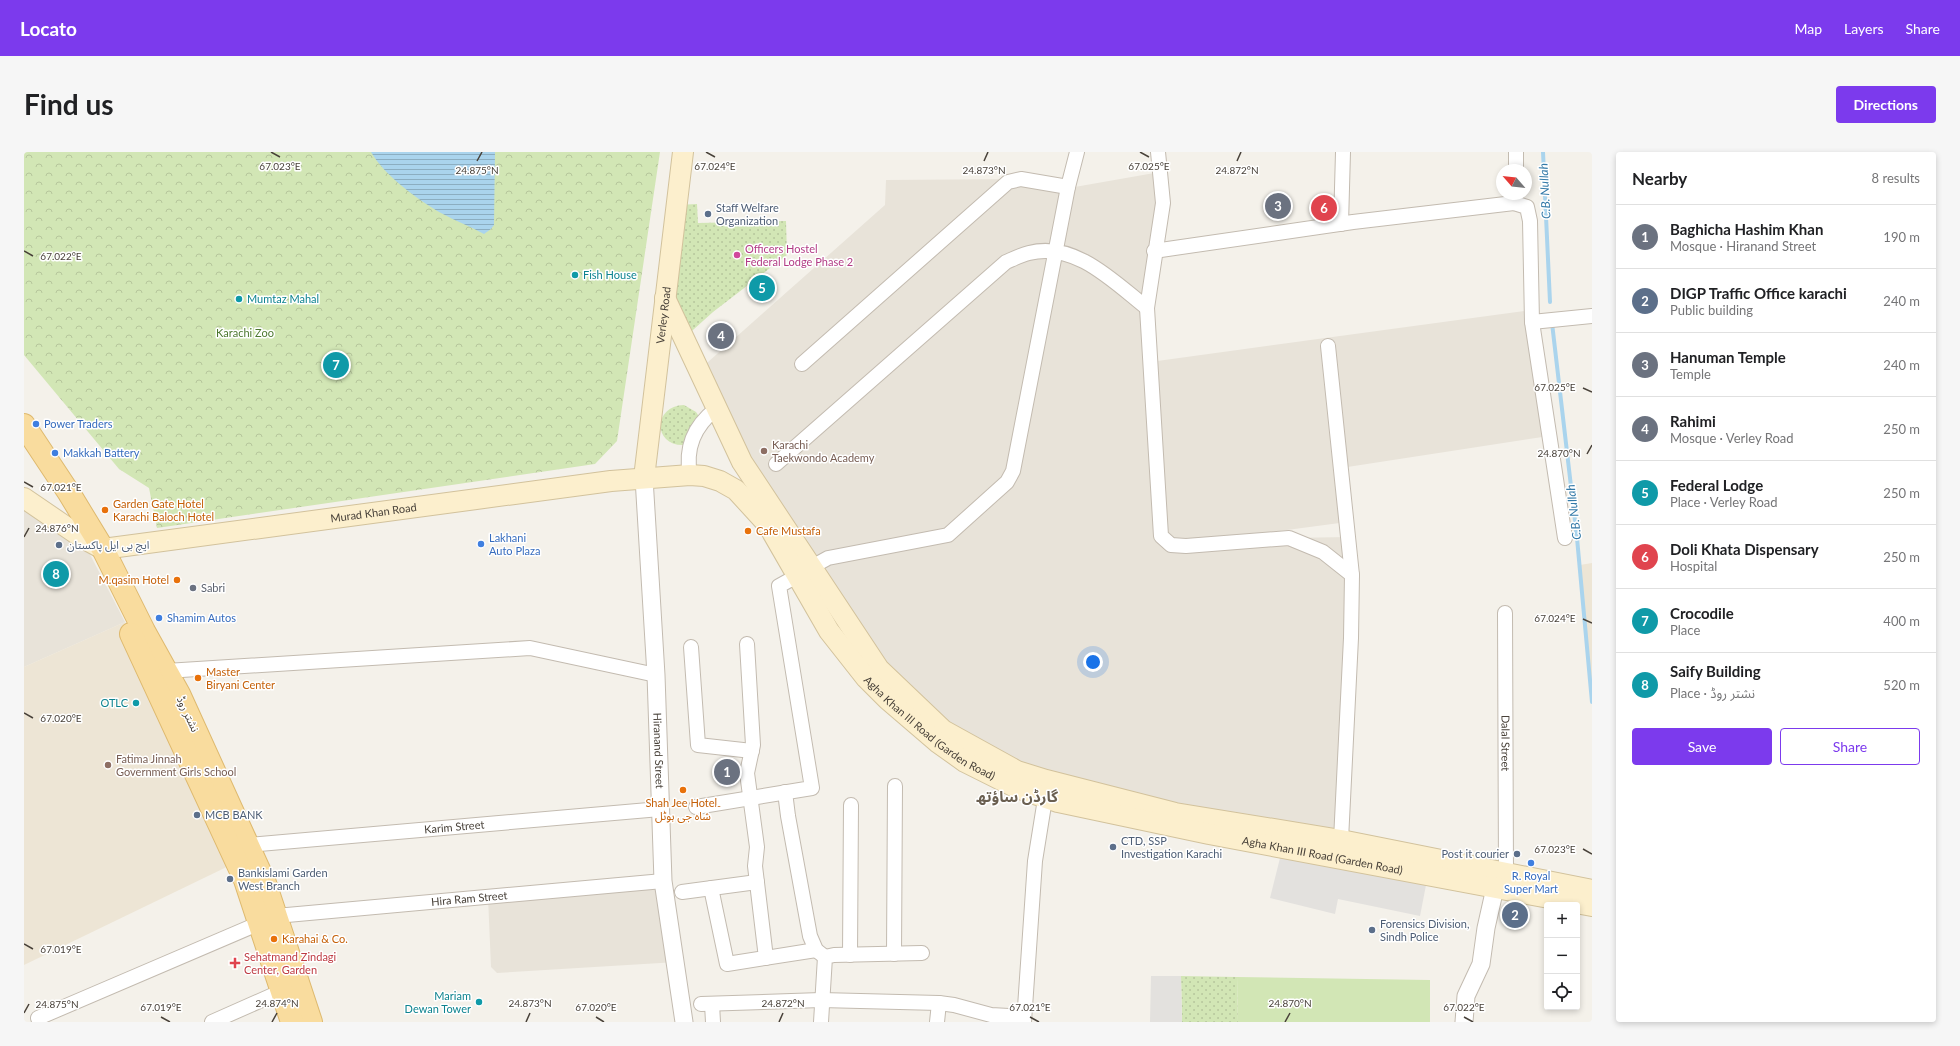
<!DOCTYPE html>
<html lang="en">
<head>
<meta charset="utf-8">
<style>
  :root { --surface:#fff; --page:#f6f6f6; --text:#202124; --muted:#757577; --line:#e0e0e0; --accent:#7c3aed }
  body { margin:0; font-family:Lato,"Noto Sans Arabic",sans-serif; background:var(--page); color:var(--text) }
  .controls { position:absolute; right:12px; bottom:12px; display:grid; overflow:hidden; border-radius:4px; box-shadow:0 2px 6px #0003 }
  .controls button { width:36px; height:36px; display:grid; place-items:center; padding:0; border:0; border-bottom:1px solid var(--line); background:var(--surface); color:var(--text); font:20px sans-serif }
  .compass { position:absolute; left:1472px; top:12px; width:36px; height:36px; border-radius:50%; background:var(--surface); box-shadow:0 2px 6px #0003; rotate:298deg }
  .you { position:absolute; left:1069px; top:510px; width:14px; height:14px; margin:-10px; border:3px solid #fff; border-radius:50%; background:#1a73e8; box-shadow:0 0 0 6px #1a73e833 }
  .badge { display:grid; place-items:center; width:26px; height:26px; border-radius:50%; background:var(--accent); color:#fff; font-size:13px; font-weight:700 }
  .pin { position:absolute; translate:-50% -50%; border:2px solid #fff; box-shadow:0 1px 4px #0006 }
  .list { margin:0; padding:0; list-style:none }
  h2 { display:flex; justify-content:space-between; align-items:center; height:52px; margin:0; padding:0 16px; font-size:17px }
  h2 small { font-size:13px; font-weight:400; color:var(--muted) }
  .list li { display:grid; grid-template-columns:26px 1fr auto; gap:12px; align-items:center; box-sizing:border-box; height:64px; padding:0 16px; border-top:1px solid var(--line) }
  .list b { display:block; font-size:15px; white-space:nowrap }
  .list p { margin:0; font-size:13px; white-space:nowrap; color:var(--muted) }
  .list em { font-size:13px; font-style:normal; color:var(--muted) }
  .actions { display:flex; gap:8px; padding:12px 16px }
  .actions a { flex:1; padding:9px 0; border:1px solid var(--accent); border-radius:4px; text-align:center; font-size:14px; color:var(--accent) }
  .actions .main { background:var(--accent); color:#fff }
  .icon { flex:none; width:22px; height:22px; fill:none; stroke:currentColor; stroke-width:2; stroke-linecap:round; stroke-linejoin:round }
  .map { position:relative; flex:none; width:1568px; height:870px; overflow:hidden; border-radius:4px }
  header { display:flex; align-items:center; gap:24px; box-sizing:border-box; height:56px; padding:0 20px; background:var(--accent); color:#fff }
  header strong { font-size:19px }
  nav { display:flex; gap:22px; margin-inline-start:auto; font-size:14px }
  .intro { display:flex; align-items:center; justify-content:space-between; box-sizing:border-box; height:96px; padding:0 24px }
  h1 { margin:0; font-size:28px }
  .button { padding:10px 18px; border-radius:4px; background:var(--accent); color:#fff; font-size:14px; font-weight:700 }
  main { display:flex; gap:24px; padding:0 24px }
  aside { flex:1; background:var(--surface); border-radius:4px; box-shadow:0 2px 6px #0003 }
  .map>svg:first-child { display:block }
  .residential { fill:#e8e3d9 }
  .education { fill:#ede5d5 }
  .grass { fill:url(#grass-dots) }
  .forest { fill:url(#forest-crowns) }
  .garden { fill:#d2e6b5 }
  .parking { fill:#e3e1de }
  .water { fill:url(#water-rules) }
  .lines { fill:none; stroke-linecap:round; stroke-linejoin:round }
  .stream { stroke:#aad4ed; stroke-width:4 }
  .minor-casing { stroke:#c3bbb0; stroke-width:16 }
  .tertiary-casing { stroke:#c3bbb0; stroke-width:19 }
  .secondary-casing { stroke:#d2c29c; stroke-width:22 }
  .primary-casing { stroke:#deb96e; stroke-width:24 }
  .minor { stroke:#fff; stroke-width:14 }
  .tertiary { stroke:#fff; stroke-width:17 }
  .secondary { stroke:#fcefcd; stroke-width:20 }
  .primary { stroke:#f9dc9e; stroke-width:22 }
  .ticks { fill:none; stroke:#484139; stroke-width:1.5 }
  .service-dot { fill:#5c6f8a; stroke:#fff; stroke-width:1.5 }
  .hotel-dot { fill:#d1479c; stroke:#fff; stroke-width:1.5 }
  .culture-dot { fill:#0f9aa8; stroke:#fff; stroke-width:1.5 }
  .shop-dot { fill:#3f7fe0; stroke:#fff; stroke-width:1.5 }
  .education-dot { fill:#8d6e63; stroke:#fff; stroke-width:1.5 }
  .food-dot { fill:#e8710a; stroke:#fff; stroke-width:1.5 }
  .worship-dot { fill:#6b7280; stroke:#fff; stroke-width:1.5 }
  .health-dot { fill:#e0444e; stroke:#fff; stroke-width:1.5 }
  .labels { text-anchor:middle; stroke-width:3; stroke-linejoin:round; paint-order:stroke }
  .service-label { font-size:11px; fill:#4e5e75; stroke:#fff; text-anchor:start }
  .hotel-label { font-size:11px; fill:#b23c85; stroke:#fff; text-anchor:start }
  .culture-label { font-size:11px; fill:#0d838f; stroke:#fff; text-anchor:start }
  .street-label { font-size:11px; fill:#484139; stroke:#fff }
  .park-label { font-size:11px; fill:#4c782e; stroke:#fff }
  .shop-label { font-size:11px; fill:#366cbe; stroke:#fff; text-anchor:start }
  .education-label { font-size:11px; fill:#785e54; stroke:#fff; text-anchor:start }
  .food-label { font-size:11px; fill:#c56008; stroke:#fff; text-anchor:start }
  .worship-label { font-size:11px; fill:#5b616d; stroke:#fff; text-anchor:start }
  .health-label { font-size:11px; fill:#be3a42; stroke:#fff; text-anchor:start }
  .water-label { font-size:12px; font-style:italic; fill:#347aa8; stroke:#fff }
  .district-label { font-size:15px; font-weight:bold; fill:#6a5f50; stroke:#fff }
  .ticks-label { font-size:10px; text-anchor:middle; fill:#484139; stroke:#fff; stroke-width:3; stroke-linejoin:round; paint-order:stroke }
</style>
</head>
<body>
<header>
<strong>Locato</strong>
<nav><a>Map</a><a>Layers</a><a>Share</a></nav>
</header>
<div class="intro"><h1>Find us</h1><a class="button">Directions</a></div>
<main>
<div class="map">
<svg width="1568" height="870" viewBox="0 0 1568 870">
  <defs>
    <pattern id="grass-dots" width="8" height="8" patternUnits="userSpaceOnUse"><rect width="8" height="8" fill="#d2e6b5"/><path d="M2 2h.1M6 6h.1" fill="none" stroke="#b6c69c" stroke-width="1.8" stroke-linecap="round"/></pattern>
    <pattern id="forest-crowns" width="20" height="18" patternUnits="userSpaceOnUse"><rect width="20" height="18" fill="#d2e6b5"/><path d="M2 6a3 3 0 1 1 6 0M12 15a3 3 0 1 1 6 0" fill="none" stroke="#b6c69c"/></pattern>
    <pattern id="water-rules" width="6" height="5" patternUnits="userSpaceOnUse"><rect width="6" height="5" fill="#aad4ed"/><path d="M0 2.5h6" fill="none" stroke="#8caec1"/></pattern>
  </defs>
  <rect width="100%" height="100%" fill="#f4f1ea"/>
  <g class="residential">
    <path d="M1136,20L1130,99L1126,210L1507,158L1525,284L1317,316L1323,370L1150,393L1265,386L1324,385L1317,696L1019,637L852,521L675,218L861,53L862,28L997,27L1045,36Z"/>
    <path d="M0,346L57,385L101,470L0,515Z"/>
    <path d="M638,729L653,810L473,821L467,815L464,745Z"/>
  </g>
  <g class="education">
    <path d="M1568,411V550L1556,413Z"/>
    <path d="M101,470L213,710L0,813V515Z"/>
  </g>
  <g class="grass">
    <path d="M673,52L674,71L762,69L763,103L689,160L660,186L641,146L653,53Z"/>
    <path d="M660,253L672,260L676,266L661,293C629,295 628,254 660,253Z"/>
    <path d="M1157,824L1213,825L1214,870H1158Z"/>
  </g>
  <path class="forest" d="M0,0H636L593,289L571,312L133,376L125,336L95,317L0,203Z"/>
  <path class="garden" d="M1213,825L1406,828V870H1214Z"/>
  <g class="parking">
    <path d="M1257,702L1402,733L1396,764L1314,747L1311,762L1246,746Z"/>
    <path d="M1127,824H1157L1158,870H1126Z"/>
  </g>
  <path class="water" d="M347,0H471L470,73L467,77L460,82C446,74 431,69 417,61C394,48 360,23 347,0Z"/>
  <g class="lines">
    <g class="stream">
      <path d="M1519,0L1526,150"/>
      <path d="M1528,171L1553,386L1568,550"/>
    </g>
    <g class="minor-casing">
      <g id="minor">
        <path d="M1134,0L1139,51L1123,156L1137,384L1147,393L1162,394L1265,386L1299,400L1328,423L1327,486L1317,688"/>
        <path d="M1492,18V0"/>
        <path d="M1490,51L1503,55L1506,69L1508,170L1541,386"/>
        <path d="M1317,72L1319,0"/>
        <path d="M1130,99L1329,70L1490,51L1491,42"/>
        <path d="M1508,170L1568,164"/>
        <path d="M1304,194L1328,423"/>
        <path d="M778,212L984,30L997,27L1044,35"/>
        <path d="M752,312L982,110C989,107 997,103 1005,101C1051,89 1090,130 1123,156"/>
        <path d="M666,323C661,296 670,274 692,257"/>
        <path d="M786,416L804,406L924,383L983,330L989,319L1044,35L1053,0"/>
        <path id="s1" d="M1481,461L1482,722"/>
        <path d="M723,492L729,593L723,621L733,695L731,714L742,806"/>
        <path d="M667,495L674,593L728,599"/>
        <path d="M142,519L506,496L632,523"/>
        <path d="M761,640L764,664L786,784L792,798L801,805"/>
        <path d="M672,655L788,636L755,434L773,424"/>
        <path id="s2" d="M224,693L636,657"/>
        <path d="M687,736L703,812L792,798"/>
        <path d="M658,740L733,730"/>
        <path id="s3" d="M252,764L639,729"/>
        <path d="M870,802L871,634"/>
        <path d="M826,803L827,653"/>
        <path d="M677,852L797,848L915,851L930,853L967,863L1000,865"/>
        <path d="M688,852L689,870"/>
        <path d="M14,866L236,771"/>
        <path d="M188,870L258,839"/>
        <path d="M797,870L801,805L810,803L898,801"/>
        <path d="M913,870L915,851"/>
        <path d="M1000,870L1011,709L1021,647"/>
      </g>
    </g>
    <g class="tertiary-casing">
      <g id="tertiary">
        <path id="s4" d="M620,326L632,523L639,729L660,870"/>
        <path d="M1440,870L1442,844L1457,812L1462,776L1471,736"/>
      </g>
    </g>
    <g class="secondary-casing">
      <g id="secondary">
        <path d="M641,146L718,310L855,517L919,578L993,619L1022,628L1151,661L1317,688L1568,738"/>
        <path id="s5" d="M620,326L659,0"/>
        <path id="s6" d="M0,346L57,385L79,397L587,329L666,323L680,324L696,329L712,338L744,373L805,479L842,526L864,548L913,590L941,610L993,636L1034,650L1185,682L1568,754"/>
      </g>
    </g>
    <g class="primary-casing">
      <g id="primary">
        <path d="M0,273L45,341L79,397L120,479L155,542L241,731L287,870"/>
        <path d="M107,482L221,728L268,870"/>
      </g>
    </g>
    <use href="#minor" class="minor"/>
    <use href="#tertiary" class="tertiary"/>
    <use href="#secondary" class="secondary"/>
    <use href="#primary" class="primary"/>
  </g>
  <path class="ticks" d="M247,0L256,5M682,0L691,5M1116,0L1125,5M453,9L458,0M960,9L964,0M1213,9L1217,0M0,99L9,104M1559,236L1568,240M1563,302L1568,293M0,330L9,335M0,385L5,376M1559,467L1568,471M0,561L9,566M1559,697L1568,702M0,792L9,797M0,861L5,852M137,865L146,870M572,865L580,870M1006,865L1015,870M1440,865L1449,870M248,870L253,861M502,870L506,861M755,870L759,861M1261,870L1266,861"/>
  <g class="service-dot">
    <circle cx="684" cy="62" r="4"/>
    <circle cx="35" cy="393" r="4"/>
    <circle cx="173" cy="663" r="4"/>
    <circle cx="1089" cy="695" r="4"/>
    <circle cx="1493" cy="702" r="4"/>
    <circle cx="206" cy="727" r="4"/>
    <circle cx="1348" cy="778" r="4"/>
  </g>
  <circle class="hotel-dot" cx="713" cy="103" r="4"/>
  <g class="culture-dot">
    <circle cx="551" cy="123" r="4"/>
    <circle cx="215" cy="147" r="4"/>
    <circle cx="112" cy="551" r="4"/>
    <circle cx="455" cy="850" r="4"/>
  </g>
  <g class="shop-dot">
    <circle cx="12" cy="272" r="4"/>
    <circle cx="31" cy="301" r="4"/>
    <circle cx="457" cy="392" r="4"/>
    <circle cx="135" cy="466" r="4"/>
    <circle cx="1507" cy="711" r="4"/>
  </g>
  <g class="education-dot">
    <circle cx="740" cy="299" r="4"/>
    <circle cx="84" cy="613" r="4"/>
  </g>
  <g class="food-dot">
    <circle cx="81" cy="358" r="4"/>
    <circle cx="724" cy="379" r="4"/>
    <circle cx="153" cy="428" r="4"/>
    <circle cx="174" cy="526" r="4"/>
    <circle cx="659" cy="638" r="4"/>
    <circle cx="250" cy="787" r="4"/>
  </g>
  <circle class="worship-dot" cx="169" cy="436" r="4"/>
  <path class="health-dot" d="M209 805h4v4h4v4h-4v4h-4v-4h-4v-4h4z"/>
  <g class="labels">
    <g class="service-label">
      <text x="692" y="60">Staff Welfare<tspan x="692" dy="13">Organization</tspan></text>
      <text x="43" y="397">ایچ بی ایل پاکستان</text>
      <text x="181" y="667">MCB BANK</text>
      <text x="1097" y="693">CTD, SSP<tspan x="1097" dy="13">Investigation Karachi</tspan></text>
      <text x="1485" y="706" text-anchor="end">Post it courier</text>
      <text x="214" y="725">Bankislami Garden<tspan x="214" dy="13">West Branch</tspan></text>
      <text x="1356" y="776">Forensics Division,<tspan x="1356" dy="13">Sindh Police</tspan></text>
    </g>
    <g class="hotel-label">
      <text x="721" y="101">Officers Hostel<tspan x="721" dy="13">Federal Lodge Phase 2</tspan></text>
    </g>
    <g class="culture-label">
      <text x="559" y="127">Fish House</text>
      <text x="223" y="151">Mumtaz Mahal</text>
      <text x="104" y="555" text-anchor="end">OTLC</text>
      <text x="447" y="848" text-anchor="end">Mariam<tspan x="447" dy="13">Dewan Tower</tspan></text>
    </g>
    <g class="street-label">
      <text dy="4" stroke="none"><textPath href="#s5" startOffset="164">Verley Road</textPath></text>
      <text dy="4" stroke="none"><textPath href="#s6" startOffset="367">Murad Khan Road</textPath></text>
      <text transform="translate(164 562) rotate(65)" y="4">نشتر روڈ</text>
      <text dy="4" stroke="none"><textPath href="#s6" startOffset="1046">Agha Khan III Road (Garden Road)</textPath></text>
      <text dy="4" stroke="none"><textPath href="#s1" startOffset="130">Dalal Street</textPath></text>
      <text dy="4" stroke="none"><textPath href="#s4" startOffset="273">Hiranand Street</textPath></text>
      <text dy="4" stroke="none"><textPath href="#s2" startOffset="207">Karim Street</textPath></text>
      <text dy="4" stroke="none"><textPath href="#s6" startOffset="1466">Agha Khan III Road (Garden Road)</textPath></text>
      <text dy="4" stroke="none"><textPath href="#s3" startOffset="194">Hira Ram Street</textPath></text>
    </g>
    <g class="park-label">
      <text x="221" y="185">Karachi Zoo</text>
    </g>
    <g class="shop-label">
      <text x="20" y="276">Power Traders</text>
      <text x="39" y="305">Makkah Battery</text>
      <text x="465" y="390">Lakhani<tspan x="465" dy="13">Auto Plaza</tspan></text>
      <text x="143" y="470">Shamim Autos</text>
      <text x="1507" y="728" text-anchor="middle">R. Royal<tspan x="1507" dy="13">Super Mart</tspan></text>
    </g>
    <g class="education-label">
      <text x="748" y="297">Karachi<tspan x="748" dy="13">Taekwondo Academy</tspan></text>
      <text x="92" y="611">Fatima Jinnah<tspan x="92" dy="13">Government Girls School</tspan></text>
    </g>
    <g class="food-label">
      <text x="89" y="356">Garden Gate Hotel<tspan x="89" dy="13">Karachi Baloch Hotel</tspan></text>
      <text x="732" y="383">Cafe Mustafa</text>
      <text x="145" y="432" text-anchor="end">M.qasim Hotel</text>
      <text x="182" y="524">Master<tspan x="182" dy="13">Biryani Center</tspan></text>
      <text x="659" y="655" text-anchor="middle">Shah Jee Hotel۔<tspan x="659" dy="13">شاہ جی ہوٹل</tspan></text>
      <text x="258" y="791">Karahai &amp; Co.</text>
    </g>
    <g class="worship-label">
      <text x="177" y="440">Sabri</text>
    </g>
    <g class="health-label">
      <text x="220" y="809">Sehatmand Zindagi<tspan x="220" dy="13">Center, Garden</tspan></text>
    </g>
    <g class="water-label">
      <text transform="translate(1521 39) rotate(-93)" y="4">C.B. Nullah</text>
      <text transform="translate(1550 360) rotate(-97)" y="4">C.B. Nullah</text>
    </g>
    <g class="district-label">
      <text x="993" y="650">گارڈن ساؤتھ</text>
    </g>
  </g>
  <g class="ticks-label">
    <text x="256" y="18">67.023°E</text>
    <text x="691" y="18">67.024°E</text>
    <text x="1125" y="18">67.025°E</text>
    <text x="453" y="22">24.875°N</text>
    <text x="960" y="22">24.873°N</text>
    <text x="1213" y="22">24.872°N</text>
    <text x="37" y="108">67.022°E</text>
    <text x="1531" y="239">67.025°E</text>
    <text x="1535" y="305">24.870°N</text>
    <text x="37" y="339">67.021°E</text>
    <text x="33" y="380">24.876°N</text>
    <text x="1531" y="470">67.024°E</text>
    <text x="37" y="570">67.020°E</text>
    <text x="1531" y="701">67.023°E</text>
    <text x="37" y="801">67.019°E</text>
    <text x="253" y="855">24.874°N</text>
    <text x="506" y="855">24.873°N</text>
    <text x="759" y="855">24.872°N</text>
    <text x="1266" y="855">24.870°N</text>
    <text x="33" y="856">24.875°N</text>
    <text x="137" y="859">67.019°E</text>
    <text x="572" y="859">67.020°E</text>
    <text x="1006" y="859">67.021°E</text>
    <text x="1440" y="859">67.022°E</text>
  </g>
</svg>
<div class="controls">
<button>+</button>
<button>−</button>
<button><svg class="icon" aria-label="locate" viewBox="0 0 24 24"><circle cx="12" cy="12" r="6"/><path d="M12 2v4M12 18v4M2 12h4M18 12h4"/></svg></button>
</div>
<svg class="compass" viewBox="-18 -18 36 36"><path d="M0-13l5 13h-10z" fill="#e53935"/><path d="M0 13l5-13h-10z" fill="#757577"/></svg>
<div class="you"></div>
<div class="pin badge" style="left:703px;top:620px;background:#6b7280">1</div>
<div class="pin badge" style="left:1491px;top:763px;background:#5c6f8a">2</div>
<div class="pin badge" style="left:1254px;top:54px;background:#6b7280">3</div>
<div class="pin badge" style="left:697px;top:184px;background:#6b7280">4</div>
<div class="pin badge" style="left:738px;top:136px;background:#0f9aa8">5</div>
<div class="pin badge" style="left:1300px;top:56px;background:#e0444e">6</div>
<div class="pin badge" style="left:312px;top:213px;background:#0f9aa8">7</div>
<div class="pin badge" style="left:32px;top:422px;background:#0f9aa8">8</div>
</div>
<aside>
<h2>Nearby<small>8 results</small></h2>
<ul class="list">
<li><span class="badge" style="background:#6b7280">1</span><div><b>Baghicha Hashim Khan</b><p>Mosque · Hiranand Street</p></div><em>190 m</em></li>
<li><span class="badge" style="background:#5c6f8a">2</span><div><b>DIGP Traffic Office karachi</b><p>Public building</p></div><em>240 m</em></li>
<li><span class="badge" style="background:#6b7280">3</span><div><b>Hanuman Temple</b><p>Temple</p></div><em>240 m</em></li>
<li><span class="badge" style="background:#6b7280">4</span><div><b>Rahimi</b><p>Mosque · Verley Road</p></div><em>250 m</em></li>
<li><span class="badge" style="background:#0f9aa8">5</span><div><b>Federal Lodge</b><p>Place · Verley Road</p></div><em>250 m</em></li>
<li><span class="badge" style="background:#e0444e">6</span><div><b>Doli Khata Dispensary</b><p>Hospital</p></div><em>250 m</em></li>
<li><span class="badge" style="background:#0f9aa8">7</span><div><b>Crocodile</b><p>Place</p></div><em>400 m</em></li>
<li><span class="badge" style="background:#0f9aa8">8</span><div><b>Saify Building</b><p>Place · نشتر روڈ</p></div><em>520 m</em></li>
</ul>
<div class="actions"><a class="main">Save</a><a>Share</a></div>
</aside>
</main>
</body>
</html>
